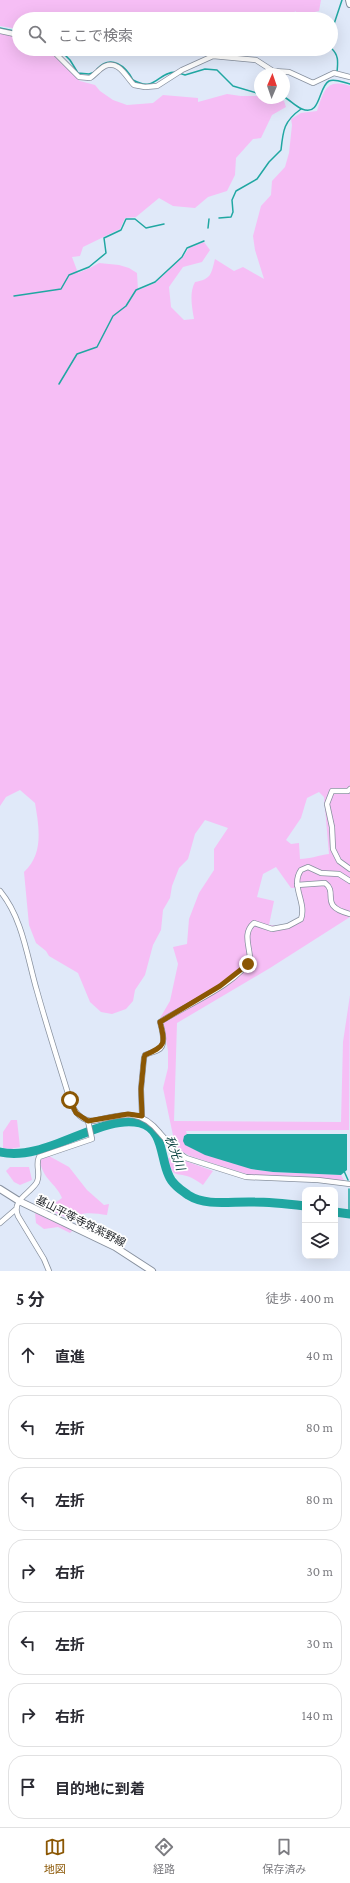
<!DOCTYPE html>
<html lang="ja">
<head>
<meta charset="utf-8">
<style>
  :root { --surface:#fff; --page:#f7f7f7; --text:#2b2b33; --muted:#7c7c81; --line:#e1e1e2; --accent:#8b5704 }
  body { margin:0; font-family:"Crimson Pro","Noto Sans JP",serif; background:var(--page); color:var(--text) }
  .controls { position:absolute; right:12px; bottom:12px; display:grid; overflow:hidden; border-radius:8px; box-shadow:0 4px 16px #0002 }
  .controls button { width:36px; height:36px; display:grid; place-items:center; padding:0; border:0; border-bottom:1px solid var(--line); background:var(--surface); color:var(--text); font:20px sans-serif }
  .compass { position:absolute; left:254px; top:68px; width:36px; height:36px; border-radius:50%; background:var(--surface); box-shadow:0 4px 16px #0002; rotate:2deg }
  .stop { position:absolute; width:12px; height:12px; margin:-9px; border:3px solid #8b5704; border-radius:50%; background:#fff }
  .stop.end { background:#8b5704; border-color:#fff; box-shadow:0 1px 4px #0008 }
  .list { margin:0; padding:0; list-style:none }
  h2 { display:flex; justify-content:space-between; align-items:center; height:52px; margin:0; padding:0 16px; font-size:17px }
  h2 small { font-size:13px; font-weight:400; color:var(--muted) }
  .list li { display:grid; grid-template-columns:26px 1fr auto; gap:12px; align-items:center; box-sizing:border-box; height:64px; margin:0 8px 8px; padding:0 8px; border:1px solid var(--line); border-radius:16px }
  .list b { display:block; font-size:15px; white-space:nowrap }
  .list em { font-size:13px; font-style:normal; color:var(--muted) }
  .icon { flex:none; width:22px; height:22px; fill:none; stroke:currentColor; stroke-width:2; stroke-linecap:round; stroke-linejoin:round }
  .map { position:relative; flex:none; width:350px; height:1271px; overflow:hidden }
  .search { position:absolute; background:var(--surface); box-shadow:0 4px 16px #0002; left:12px; right:12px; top:12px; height:44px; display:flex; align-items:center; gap:10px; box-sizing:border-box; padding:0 14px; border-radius:22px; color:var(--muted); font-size:15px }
  .sheet { height:556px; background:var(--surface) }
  nav { display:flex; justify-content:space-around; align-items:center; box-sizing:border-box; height:56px; border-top:1px solid var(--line); background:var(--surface); font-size:11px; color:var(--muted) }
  nav a { display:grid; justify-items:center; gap:2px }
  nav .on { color:var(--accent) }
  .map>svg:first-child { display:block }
  .green { fill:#f6bef5; fill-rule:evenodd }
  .water { fill:#20a7a2 }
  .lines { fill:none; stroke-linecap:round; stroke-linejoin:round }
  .stream { stroke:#20a7a2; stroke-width:1.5 }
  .river { stroke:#20a7a2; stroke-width:9 }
  .minor-casing { stroke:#88919f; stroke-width:6 }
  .secondary-casing { stroke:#88919f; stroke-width:8 }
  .minor { stroke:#fff; stroke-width:4.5 }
  .secondary { stroke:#fff; stroke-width:6 }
  .route { stroke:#8b5704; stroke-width:5 }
  .labels { text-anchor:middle; stroke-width:3.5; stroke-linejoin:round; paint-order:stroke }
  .street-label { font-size:11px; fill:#1b1f24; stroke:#fff }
  .water-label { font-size:12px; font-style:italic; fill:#0d4442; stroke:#fff }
</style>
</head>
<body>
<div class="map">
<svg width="350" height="1271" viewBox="0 0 350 1271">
  <rect width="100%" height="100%" fill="#e0e9f9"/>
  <g class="green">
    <path d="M0,0H321L319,11L306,14L305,19H295L296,11L283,19H19V29L0,26Z"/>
    <path d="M0,33L17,37L19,49H30L32,51L52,54L80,81L95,85L100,91L113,100L127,105L153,103L163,95L198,98V102L227,94L241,96H260V98H273L284,101L286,107L272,115L261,138L253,139L236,158L235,175L227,191L208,197L195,208L173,206L159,198L136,217L125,218L120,229L83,247L80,256L72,257L78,273L90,268L99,263L119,265L129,268L137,273L138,290L155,283L183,257L189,248L204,242L210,250L202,262L183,267L169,287L171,307L184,320L194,319C192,307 189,293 195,282C211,279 211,275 215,259L234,271L243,267L264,279L255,250L253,236L261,206L271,195L272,181L285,167L289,153L292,125L291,119L301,113L317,111C324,91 326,78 350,86V917L270,968L177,1023L174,1121L341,1122L343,1042L350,995L349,1130L186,1131L187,1134L184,1136L251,1169L273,1172L341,1175L345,1182L308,1177L249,1175L190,1156L181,1151L171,1142L174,1140L163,1088L168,1068V1051L164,1027L160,1018L170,1001L178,964L173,947L187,944L189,919L199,893L214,870V849L228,828L205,820L195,834L188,859L179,868L172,886L170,898L163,910L161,930L153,945L145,975L135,990L133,1001L126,1009L112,1014L101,1012L90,1002L78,973L49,956L46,951L36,943L29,925L24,872C44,854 39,827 35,803L20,790L6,797L0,806ZM319,792L324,797L329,854C319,855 310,859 300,859L299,843L291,844L286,840L301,818L307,798ZM276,867L291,888H299C301,895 306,906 305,913C304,929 279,926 269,925L274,901L257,897L263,874Z"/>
    <path d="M11,1120H17L20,1147L11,1149L3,1148V1132Z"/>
    <path d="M49,1156L69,1167L87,1190L104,1205L109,1204L107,1215C94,1213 81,1211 70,1219L51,1211L55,1203L62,1198C56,1183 42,1179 40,1160Z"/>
    <path d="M172,1156L213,1171L203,1185C200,1183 196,1180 192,1178C177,1171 173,1180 167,1159Z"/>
    <path d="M10,1167H29L32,1180L20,1185L14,1182L6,1171Z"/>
    <path d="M35,1213L73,1230L70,1233L58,1227L44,1229L36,1223Z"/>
  </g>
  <path class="water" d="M187,1134H347V1170L341,1175L273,1172L251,1169L205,1155L185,1145L183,1141L184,1136Z"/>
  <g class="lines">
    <g class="stream">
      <path d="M0,28L19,32"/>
      <path d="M331,33L342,0"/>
      <path d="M331,48C339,55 338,62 337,72"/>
      <path d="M59,49L70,60L78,73L89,74L95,72"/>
      <path d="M97,69C111,54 126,66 133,80C156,93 157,72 176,72"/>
      <path d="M179,73L185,75L205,69L217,70L233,86L260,94"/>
      <path d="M284,97C290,100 295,106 302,109C321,117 318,87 329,81C335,78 344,83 350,84"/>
      <path d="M219,218L231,217L233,212L232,200L236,191L257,179L269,162L281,150C283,130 284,121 301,109"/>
      <path d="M208,228L209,219"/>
      <path d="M14,296L61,289L69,275L89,267L106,253L104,238L121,230L126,219H135L146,228L164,224"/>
      <path d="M59,384L77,354L97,347L113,316L126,306L136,290L155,282L182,257L187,248L204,241"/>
      <path d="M344,1171L348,1180"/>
      <path d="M349,1214V1189"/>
    </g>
    <g class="river">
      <path d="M0,1152C45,1163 101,1113 140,1123C164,1129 160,1158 169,1176C172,1184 181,1190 188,1195C207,1207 232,1201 254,1202C270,1202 288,1204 305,1206"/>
      <path d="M335,1212L350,1214"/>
    </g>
    <g class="minor-casing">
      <g id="minor">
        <path d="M0,31L19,35"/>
        <path d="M35,49L53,51L79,77L90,78C95,75 99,69 105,66C119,60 126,77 134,85L145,87L157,86L182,70L213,56L256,60L273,71L289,72L313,83L334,73L350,77"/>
        <path d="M350,789L348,791H332L327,804L332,827L333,849L339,861L350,869"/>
        <path d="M297,885L325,883C339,893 318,906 350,914"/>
        <path d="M0,891C23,919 27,957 37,991C47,1027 59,1064 70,1100C74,1111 80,1121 93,1121C121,1115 139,1107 160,1133C168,1142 175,1151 186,1158L246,1177L318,1180L350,1184"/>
        <path d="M142,1116L141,1089L144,1058L145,1055C149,1053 154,1052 158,1050C167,1046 162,1029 160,1022C184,1006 238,984 250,959C250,947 242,933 254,923L272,929L288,926L301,919C307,902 290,886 301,870L308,867L321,873L339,874L350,881"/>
        <path d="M0,1223L15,1210"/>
        <path d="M49,1271L44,1259L18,1216C11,1200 30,1194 37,1182C41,1174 35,1165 39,1157L92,1139L88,1121"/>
      </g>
    </g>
    <g class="secondary-casing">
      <g id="secondary">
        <path d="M349,0L350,4"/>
        <path d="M0,1189L19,1201L115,1247L152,1271"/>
      </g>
    </g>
    <use href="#minor" class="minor"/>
    <use href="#secondary" class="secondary"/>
  </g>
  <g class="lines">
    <path class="route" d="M70,1100L76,1113L88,1121L128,1114L142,1116L141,1089L144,1058L145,1055C165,1046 166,1045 160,1022L220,986L248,964"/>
  </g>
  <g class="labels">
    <g class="street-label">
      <text transform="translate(81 1221) rotate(27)" y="4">基山平等寺筑紫野線</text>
    </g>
    <g class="water-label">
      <text transform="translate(175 1153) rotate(70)" y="4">秋光川</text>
    </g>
  </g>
</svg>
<div class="controls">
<button><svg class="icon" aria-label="locate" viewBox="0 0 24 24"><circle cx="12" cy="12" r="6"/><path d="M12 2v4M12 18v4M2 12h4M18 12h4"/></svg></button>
<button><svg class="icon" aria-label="layers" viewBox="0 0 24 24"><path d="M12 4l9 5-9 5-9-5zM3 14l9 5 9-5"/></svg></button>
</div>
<svg class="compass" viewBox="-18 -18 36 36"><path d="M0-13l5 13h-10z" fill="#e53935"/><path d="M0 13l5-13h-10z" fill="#7c7c81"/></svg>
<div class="stop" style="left:70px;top:1100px"></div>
<div class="stop end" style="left:248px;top:964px"></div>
<div class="search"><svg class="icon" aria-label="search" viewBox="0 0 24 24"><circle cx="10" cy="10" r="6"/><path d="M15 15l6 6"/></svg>ここで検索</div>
</div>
<section class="sheet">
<h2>5 分<small>徒歩 · 400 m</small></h2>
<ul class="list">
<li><svg class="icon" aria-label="ahead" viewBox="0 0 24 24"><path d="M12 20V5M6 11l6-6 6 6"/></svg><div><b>直進</b></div><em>40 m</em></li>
<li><svg class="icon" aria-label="left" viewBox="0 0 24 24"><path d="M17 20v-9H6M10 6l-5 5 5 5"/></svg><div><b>左折</b></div><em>80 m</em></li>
<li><svg class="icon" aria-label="left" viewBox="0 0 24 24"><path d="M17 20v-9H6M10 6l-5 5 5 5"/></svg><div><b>左折</b></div><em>80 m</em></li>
<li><svg class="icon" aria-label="right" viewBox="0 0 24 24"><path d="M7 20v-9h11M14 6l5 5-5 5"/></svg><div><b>右折</b></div><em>30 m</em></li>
<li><svg class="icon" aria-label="left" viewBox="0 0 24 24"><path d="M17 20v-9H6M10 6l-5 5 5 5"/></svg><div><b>左折</b></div><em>30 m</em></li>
<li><svg class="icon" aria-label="right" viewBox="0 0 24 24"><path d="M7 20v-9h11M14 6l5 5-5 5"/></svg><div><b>右折</b></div><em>140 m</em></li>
<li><svg class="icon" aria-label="arrive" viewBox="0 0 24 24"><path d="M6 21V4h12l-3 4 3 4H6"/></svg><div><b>目的地に到着</b></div></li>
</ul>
</section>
<nav>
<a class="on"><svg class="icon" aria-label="map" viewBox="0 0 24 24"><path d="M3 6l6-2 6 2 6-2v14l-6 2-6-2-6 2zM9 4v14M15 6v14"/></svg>地図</a>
<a><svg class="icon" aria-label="directions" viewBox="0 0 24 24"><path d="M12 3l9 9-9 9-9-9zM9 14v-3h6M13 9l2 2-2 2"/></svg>経路</a>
<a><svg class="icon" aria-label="saved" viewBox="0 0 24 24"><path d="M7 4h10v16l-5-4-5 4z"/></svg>保存済み</a>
</nav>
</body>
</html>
